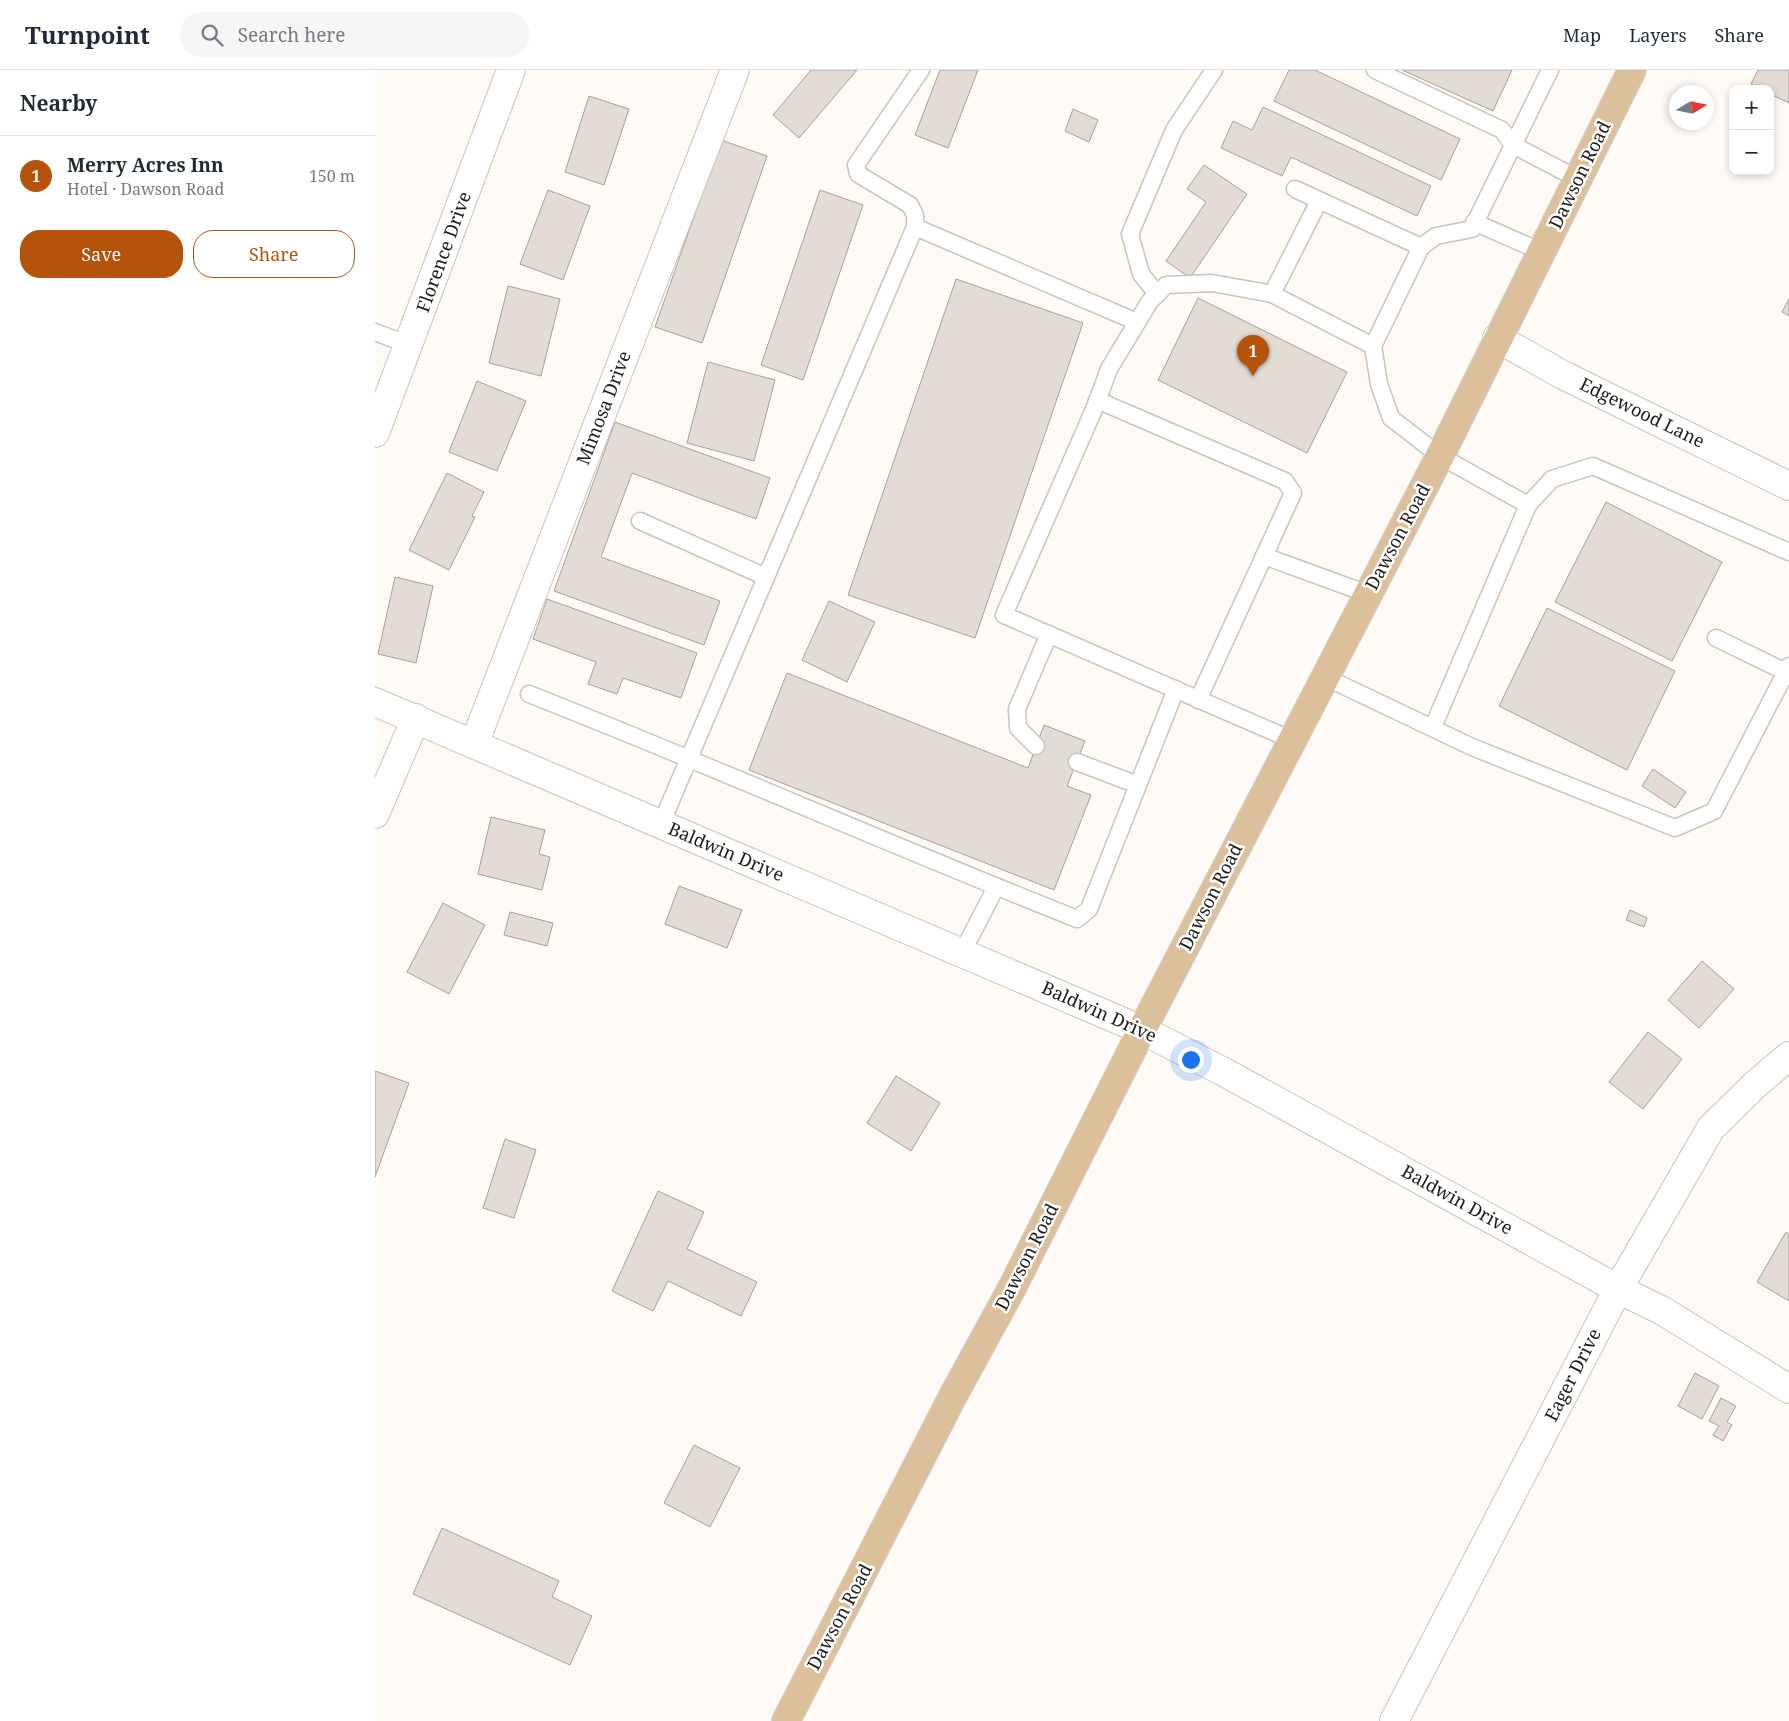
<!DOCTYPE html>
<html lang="en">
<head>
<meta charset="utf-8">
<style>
  :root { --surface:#fff; --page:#f6f6f7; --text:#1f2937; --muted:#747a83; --line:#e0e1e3; --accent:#b45309 }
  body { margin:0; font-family:"Noto Serif",serif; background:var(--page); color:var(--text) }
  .controls { position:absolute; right:15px; top:15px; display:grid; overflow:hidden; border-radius:10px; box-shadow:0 2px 8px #0003 }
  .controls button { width:45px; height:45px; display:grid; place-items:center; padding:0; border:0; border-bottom:1px solid var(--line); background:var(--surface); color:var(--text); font:25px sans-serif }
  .compass { position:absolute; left:1294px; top:15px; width:45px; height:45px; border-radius:50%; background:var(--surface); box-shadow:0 2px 8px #0003; rotate:80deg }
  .you { position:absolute; left:815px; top:989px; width:18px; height:18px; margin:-12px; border:4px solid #fff; border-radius:50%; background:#1a73e8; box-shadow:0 0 0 8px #1a73e833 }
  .badge { display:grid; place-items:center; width:32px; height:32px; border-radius:50%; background:var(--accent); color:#fff; font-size:16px; font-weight:700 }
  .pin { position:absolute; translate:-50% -41px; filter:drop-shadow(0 1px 2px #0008) }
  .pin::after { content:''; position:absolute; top:26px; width:18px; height:15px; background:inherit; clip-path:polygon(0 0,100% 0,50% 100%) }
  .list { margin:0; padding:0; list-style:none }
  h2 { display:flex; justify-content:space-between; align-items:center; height:65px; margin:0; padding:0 20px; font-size:21px }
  h2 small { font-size:16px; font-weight:400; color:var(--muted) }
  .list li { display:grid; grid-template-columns:32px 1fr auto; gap:15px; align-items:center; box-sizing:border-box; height:80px; padding:0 20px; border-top:1px solid var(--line) }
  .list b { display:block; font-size:19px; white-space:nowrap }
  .list p { margin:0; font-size:16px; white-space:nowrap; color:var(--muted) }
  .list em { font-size:16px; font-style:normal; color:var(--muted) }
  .actions { display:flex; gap:10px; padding:15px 20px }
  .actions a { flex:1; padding:11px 0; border:1px solid var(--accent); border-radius:20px; text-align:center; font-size:18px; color:var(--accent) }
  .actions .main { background:var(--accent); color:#fff }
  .icon { flex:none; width:28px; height:28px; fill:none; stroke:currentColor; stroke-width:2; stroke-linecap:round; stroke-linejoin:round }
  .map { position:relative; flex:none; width:1414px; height:1651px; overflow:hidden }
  header { display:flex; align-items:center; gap:30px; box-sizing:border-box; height:70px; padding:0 25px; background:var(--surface); border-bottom:1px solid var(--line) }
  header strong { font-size:24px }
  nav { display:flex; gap:28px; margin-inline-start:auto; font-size:18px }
  .search { width:350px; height:45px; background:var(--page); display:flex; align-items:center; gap:12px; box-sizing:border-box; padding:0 18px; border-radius:28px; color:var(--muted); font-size:19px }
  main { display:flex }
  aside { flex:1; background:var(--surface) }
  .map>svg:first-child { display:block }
  .building { fill:#e2dcd5; stroke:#a6a19a }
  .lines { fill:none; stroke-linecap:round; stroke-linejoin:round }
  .lane-casing { stroke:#c9c4bd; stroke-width:19 }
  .street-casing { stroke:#c9c4bd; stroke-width:30 }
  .secondary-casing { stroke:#c9c4bd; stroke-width:30 }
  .primary-casing { stroke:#d6d6d6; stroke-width:30 }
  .lane { stroke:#fff; stroke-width:16 }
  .street { stroke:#fff; stroke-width:28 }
  .secondary { stroke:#fff; stroke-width:28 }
  .primary { stroke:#dcbf9b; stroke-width:28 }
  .labels { text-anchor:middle; stroke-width:5; stroke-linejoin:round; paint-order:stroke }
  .street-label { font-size:18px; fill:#1e1c19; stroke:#fff }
</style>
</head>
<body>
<header>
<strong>Turnpoint</strong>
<div class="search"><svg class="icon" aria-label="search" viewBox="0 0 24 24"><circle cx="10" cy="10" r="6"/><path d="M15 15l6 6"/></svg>Search here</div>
<nav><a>Map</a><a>Layers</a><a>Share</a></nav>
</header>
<main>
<aside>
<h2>Nearby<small></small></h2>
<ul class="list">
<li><span class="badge">1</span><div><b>Merry Acres Inn</b><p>Hotel · Dawson Road</p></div><em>150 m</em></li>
</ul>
<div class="actions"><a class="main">Save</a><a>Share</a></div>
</aside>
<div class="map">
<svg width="1414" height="1651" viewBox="0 0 1414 1651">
  <rect width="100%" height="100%" fill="#fffaf5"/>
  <g class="building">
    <path d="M436,0H482L424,68L398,45Z"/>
    <path d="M565,0H603L573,78L540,65Z"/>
    <path d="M914,0H940L1085,69L1066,110L899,31Z"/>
    <path d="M1027,0H1137L1118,41Z"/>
    <path d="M1383,0H1414V33L1395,24V19H1385L1376,14Z"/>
    <path d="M214,26L254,39L229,115L190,102Z"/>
    <path d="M888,37L1056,116L1042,146L916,87L907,106L846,78L858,51L877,60Z"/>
    <path d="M698,39L723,50L714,72L690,61Z"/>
    <path d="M346,70L392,86L327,273L280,257Z"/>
    <path d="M829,95L872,124L815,208L791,191L831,132L812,119Z"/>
    <path d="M173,120L215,136L188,210L145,194Z"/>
    <path d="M445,120L488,135L428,310L386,295Z"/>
    <path d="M581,209L708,253L600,568L473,525Z"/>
    <path d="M133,216L185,229L166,306L114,293Z"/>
    <path d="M823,228L972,302L932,383L783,310Z"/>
    <path d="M1414,229V246L1407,242Z"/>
    <path d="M333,292L400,310L379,391L312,373Z"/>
    <path d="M102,311L151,331L122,401L74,382Z"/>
    <path d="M240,352L395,408L381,449L257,403L226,487L345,531L329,575L179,521Z"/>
    <path d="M72,403L109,422L97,446L100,447L74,500L34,480Z"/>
    <path d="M1231,432L1347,492L1297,591L1180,532Z"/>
    <path d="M20,507L58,516L41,593L3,584Z"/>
    <path d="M172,529L322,583L306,628L248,608L242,624L213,614L221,592L158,569Z"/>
    <path d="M454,531L500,552L472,612L427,590Z"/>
    <path d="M1172,538L1300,601L1252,700L1124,636Z"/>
    <path d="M412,603L653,698L669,655L710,671L692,716L716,725L679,820L374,700Z"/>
    <path d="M1278,699L1311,722L1300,738L1267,716Z"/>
    <path d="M116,747L170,760L164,784L175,787L167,820L103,804Z"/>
    <path d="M304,816L367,840L352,878L290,854Z"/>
    <path d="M68,833L110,855L74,924L32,902Z"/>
    <path d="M1255,840L1272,848L1269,857L1251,850Z"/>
    <path d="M135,842L178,853L172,876L129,865Z"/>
    <path d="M1327,891L1359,919L1324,958L1293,930Z"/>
    <path d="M1273,962L1307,989L1268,1039L1234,1012Z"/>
    <path d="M0,1001L34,1013L0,1107Z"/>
    <path d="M521,1006L565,1033L536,1081L492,1053Z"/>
    <path d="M130,1069L161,1080L139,1148L108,1138Z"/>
    <path d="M283,1121L329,1142L312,1179L382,1212L366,1246L293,1211L278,1241L237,1221Z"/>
    <path d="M1411,1162L1414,1164V1231L1382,1212Z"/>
    <path d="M1320,1303L1344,1316L1327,1349L1303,1336Z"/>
    <path d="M1346,1328L1361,1336L1352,1352L1357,1355L1348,1371L1338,1365L1344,1356L1334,1351Z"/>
    <path d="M319,1375L365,1398L335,1457L289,1433Z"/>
    <path d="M67,1458L184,1511L177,1527L217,1546L195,1595L38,1524Z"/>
  </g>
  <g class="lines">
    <g class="lane-casing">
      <g id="lane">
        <path d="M1000,0L1127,60L1138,75L1203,109"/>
        <path d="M920,119L1046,177L1061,166L1097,159L1175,0"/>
        <path d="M1099,152L1167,182"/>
        <path d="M540,157L762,252"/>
        <path d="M1046,177L998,276L1004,314L1016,348L1065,386L1153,435L1177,409L1218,396L1414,482"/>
        <path d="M782,224L766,204L755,164L799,60L839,0"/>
        <path d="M897,224L998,276"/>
        <path d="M0,262L34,275"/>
        <path d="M722,330L910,411L918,423L823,630"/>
        <path d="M265,451L391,507"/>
        <path d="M889,486L993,524"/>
        <path d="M1341,568L1411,602"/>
        <path d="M950,607L1097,677L1300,758L1339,741L1414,596"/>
        <path d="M154,624C337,696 518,776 702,849L714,839L763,715"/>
        <path d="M1058,657L1153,435"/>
        <path d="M917,670L629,545L720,337L734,299L775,231L791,215L837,213L897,224L944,131"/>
        <path d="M661,676L643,658L642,639L674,564"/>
        <path d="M702,692L763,715L801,619"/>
        <path d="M286,754L540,157V145L535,135L483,104L481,95L546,0"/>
        <path d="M587,883L621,817"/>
      </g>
    </g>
    <g class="street-casing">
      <g id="street">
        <path d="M1122,268L1188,305L1414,416"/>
        <path d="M0,363L136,0"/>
        <path d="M99,674L360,0"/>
        <path d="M0,744L41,648"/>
        <path d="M767,960L849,1002L1243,1219L1288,1241L1414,1319"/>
        <path d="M1019,1651L1243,1219L1336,1058L1382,1013L1414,986"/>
      </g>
    </g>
    <g class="secondary-casing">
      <path id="secondary" d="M0,632L767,960"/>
    </g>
    <g class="primary-casing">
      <path id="primary" d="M411,1651L579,1324L637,1218L767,960L1065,386L1257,0"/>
    </g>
    <use href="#lane" class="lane"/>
    <use href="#street" class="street"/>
    <use href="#secondary" class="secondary"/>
    <use href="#primary" class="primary"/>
  </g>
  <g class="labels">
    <g class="street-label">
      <text transform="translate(1205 105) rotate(-64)" y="6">Dawson Road</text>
      <text transform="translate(69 182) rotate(-70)" y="6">Florence Drive</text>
      <text transform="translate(229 338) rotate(-69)" y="6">Mimosa Drive</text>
      <text transform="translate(1267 343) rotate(26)" y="6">Edgewood Lane</text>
      <text transform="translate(1023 467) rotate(-62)" y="6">Dawson Road</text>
      <text transform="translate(351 782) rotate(23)" y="6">Baldwin Drive</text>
      <text transform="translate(836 827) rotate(-63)" y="6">Dawson Road</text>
      <text transform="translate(724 942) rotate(24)" y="6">Baldwin Drive</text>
      <text transform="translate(1082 1130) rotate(29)" y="6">Baldwin Drive</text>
      <text transform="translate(652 1187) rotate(-63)" y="6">Dawson Road</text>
      <text transform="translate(1198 1305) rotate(-63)" y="6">Eager Drive</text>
      <text transform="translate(465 1547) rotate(-62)" y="6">Dawson Road</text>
    </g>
  </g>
</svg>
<div class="controls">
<button>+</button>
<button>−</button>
</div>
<svg class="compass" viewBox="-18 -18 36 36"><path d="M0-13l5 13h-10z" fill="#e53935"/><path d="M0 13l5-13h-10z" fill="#747a83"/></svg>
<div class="you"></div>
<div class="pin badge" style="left:878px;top:306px">1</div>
</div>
</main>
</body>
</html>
